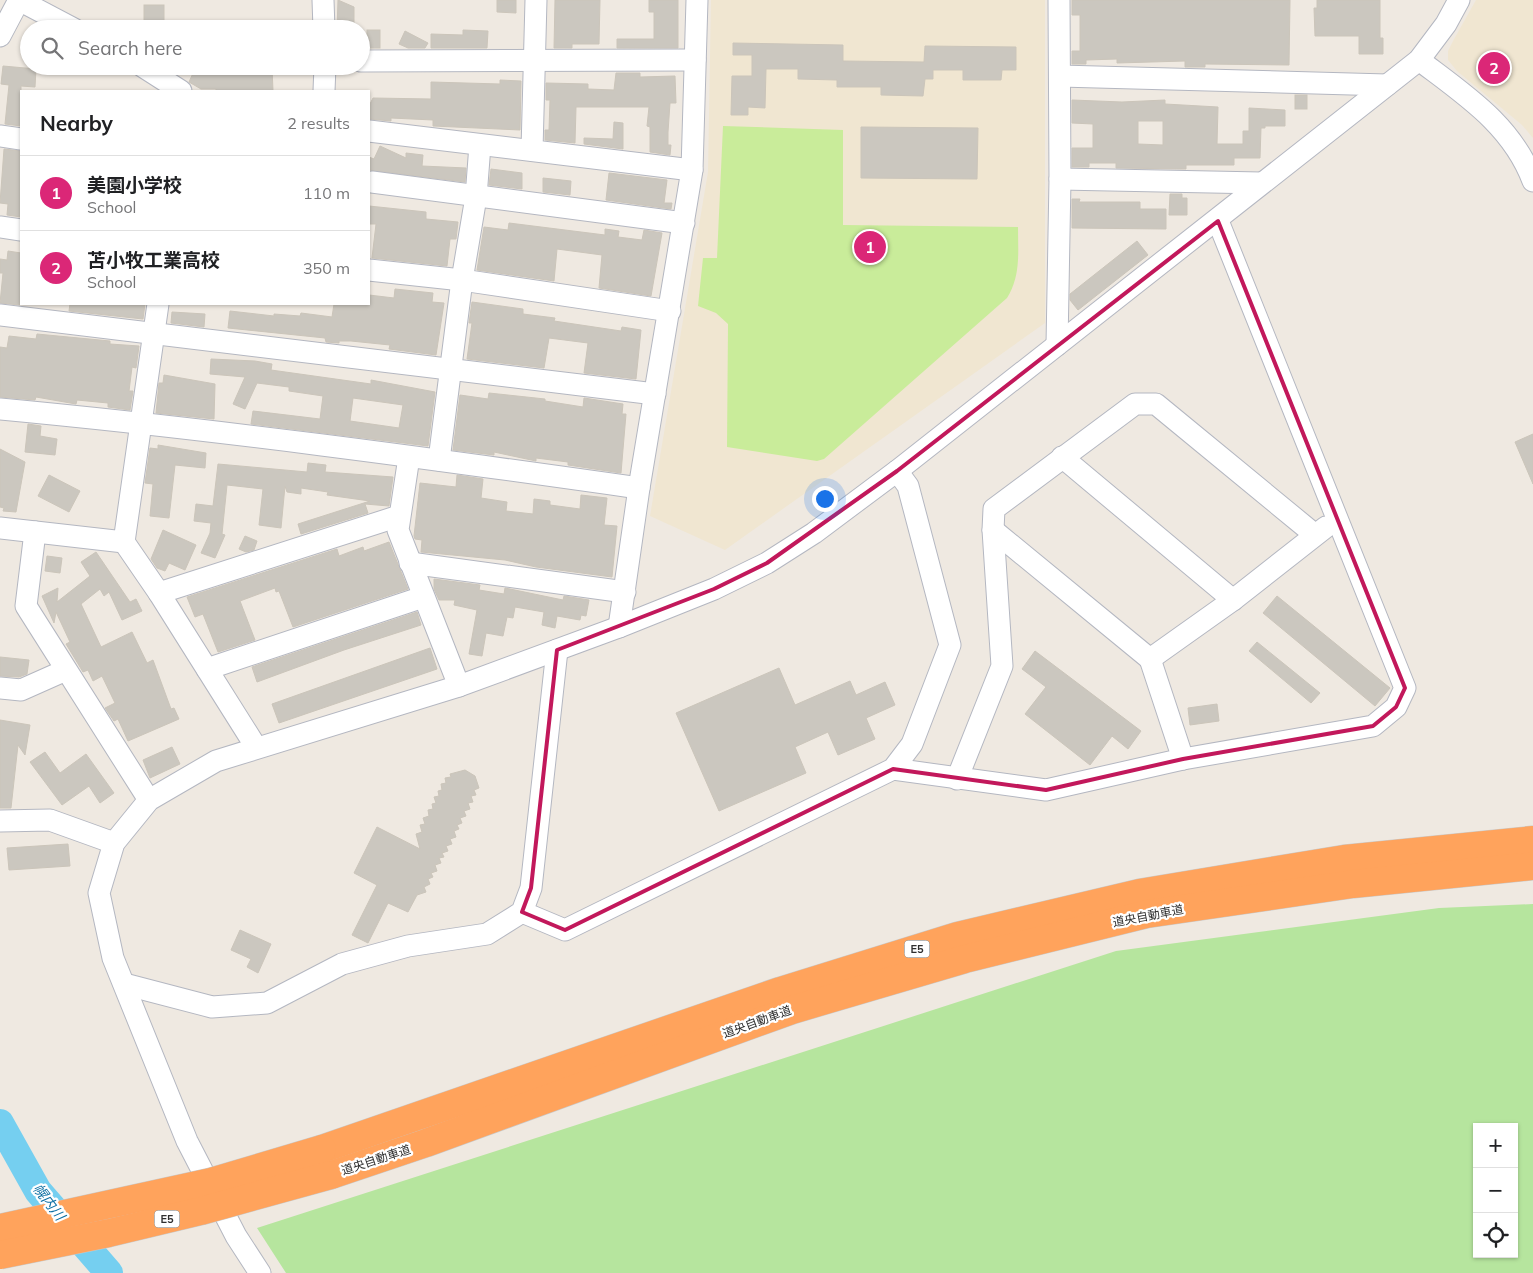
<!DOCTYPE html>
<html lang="en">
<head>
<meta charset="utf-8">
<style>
  :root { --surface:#fff; --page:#f6f6f6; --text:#202124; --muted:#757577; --line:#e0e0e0; --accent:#db2777 }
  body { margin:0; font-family:Mulish,"Noto Sans JP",sans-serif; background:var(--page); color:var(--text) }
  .controls { position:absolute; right:15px; bottom:15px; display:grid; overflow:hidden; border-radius:0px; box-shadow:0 1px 4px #0004 }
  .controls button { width:45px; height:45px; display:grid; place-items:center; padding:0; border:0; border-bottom:1px solid var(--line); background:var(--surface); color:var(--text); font:25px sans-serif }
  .you { position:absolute; left:824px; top:498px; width:18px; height:18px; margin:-12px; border:4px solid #fff; border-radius:50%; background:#1a73e8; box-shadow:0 0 0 8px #1a73e833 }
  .badge { display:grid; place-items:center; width:32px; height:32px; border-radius:50%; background:var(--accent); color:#fff; font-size:16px; font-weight:700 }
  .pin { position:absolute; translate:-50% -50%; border:2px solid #fff; box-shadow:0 1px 5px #0006 }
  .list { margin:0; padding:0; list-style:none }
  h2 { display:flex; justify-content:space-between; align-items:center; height:65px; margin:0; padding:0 20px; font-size:21px }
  h2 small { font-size:16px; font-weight:400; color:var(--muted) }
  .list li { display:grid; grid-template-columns:32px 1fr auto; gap:15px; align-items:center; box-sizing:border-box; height:75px; padding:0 20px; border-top:1px solid var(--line) }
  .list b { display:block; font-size:19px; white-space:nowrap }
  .list p { margin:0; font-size:16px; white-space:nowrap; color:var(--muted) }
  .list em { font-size:16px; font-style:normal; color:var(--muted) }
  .icon { flex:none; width:28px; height:28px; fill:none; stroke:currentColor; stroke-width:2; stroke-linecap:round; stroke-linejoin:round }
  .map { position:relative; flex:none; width:1533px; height:1273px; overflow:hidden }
  .search { position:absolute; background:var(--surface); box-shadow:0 1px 4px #0004; left:20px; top:20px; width:350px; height:55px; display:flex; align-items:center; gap:12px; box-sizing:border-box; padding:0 18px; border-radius:28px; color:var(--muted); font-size:19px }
  .panel { position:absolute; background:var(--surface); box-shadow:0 1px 4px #0004; left:20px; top:90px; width:350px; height:215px; border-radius:0px }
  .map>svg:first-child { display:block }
  .education { fill:#f0e6d1 }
  .green { fill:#b6e59e; fill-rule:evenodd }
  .pitch { fill:#c9ec9a }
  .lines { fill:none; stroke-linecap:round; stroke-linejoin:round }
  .river { stroke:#75cff0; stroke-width:28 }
  .building { fill:#cbc7bf; stroke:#cbc5ba; fill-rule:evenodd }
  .minor-casing { stroke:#b4b7c1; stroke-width:23 }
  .highway-casing { stroke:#c9c9c9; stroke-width:29 }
  .minor { stroke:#fff; stroke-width:21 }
  .highway { stroke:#ffa35c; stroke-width:28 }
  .highway-bridge-casing { stroke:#c9c9c9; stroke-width:29; stroke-linecap:butt }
  .highway-bridge { stroke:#ffa35c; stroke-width:28 }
  .marked { fill:none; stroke:#c2185b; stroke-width:4; stroke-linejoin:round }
  .labels { text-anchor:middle; stroke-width:4.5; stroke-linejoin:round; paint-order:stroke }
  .shield { fill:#fff; stroke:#6d6d6d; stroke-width:1 }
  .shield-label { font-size:11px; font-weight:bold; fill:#2e2e2e }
  .street-label { font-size:12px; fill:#2e2e2e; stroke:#fff }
  .water-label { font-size:14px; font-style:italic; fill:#0d6fa3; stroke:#fff }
</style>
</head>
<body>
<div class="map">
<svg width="1533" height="1273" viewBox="0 0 1533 1273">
  <rect width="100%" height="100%" fill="#efe9e1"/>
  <g class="education">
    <path d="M711,0H1045V323L725,550L650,516L708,172Z"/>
    <path d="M1476,0H1533V138L1522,125L1457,71L1448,60V51L1453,41Z"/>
  </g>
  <path class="green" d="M1533,904V1273H286L257,1228L1116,951L1439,908ZM1477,1127H1514V1254H1477Z"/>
  <path class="pitch" d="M723,126L843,130V225L1018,227C1018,253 1021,275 1007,298L824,459L817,461L727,447L728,324L716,313L698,306L703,258H717Z"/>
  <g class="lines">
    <path class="river" d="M0,1123L38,1191L109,1273"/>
  </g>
  <g class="building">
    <path d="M338,0L354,7V29H337Z"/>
    <path d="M497,0H516V13L497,12Z"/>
    <path d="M555,0H600L599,44H572V48H554Z"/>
    <path d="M649,0H678V48H617V39H654V12H649Z"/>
    <path d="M1072,0H1290L1289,65L1205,64V67H1185V61L1117,63V59L1086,60V64H1072V51H1080V15H1072Z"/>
    <path d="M1317,0H1380V38H1383V54H1359V36H1315L1314,8H1317Z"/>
    <rect x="144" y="5" width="20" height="19"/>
    <rect x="367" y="30" width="13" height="18"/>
    <path d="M463,30L488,31L487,48H431V34L463,35Z"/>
    <path d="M405,31L428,43L425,48H408L399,44Z"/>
    <path d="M733,43L843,45V61L924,62L925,46L1016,47V70H1002L1001,80H963V70H933V79H925L923,96L881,95V87H837V80L798,79V69H766L765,108L748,107V115H731L732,76H752V55H733Z"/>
    <path d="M3,66L36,69L35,87L21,86V126L5,124L9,85L1,84Z"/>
    <path d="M237,68H272L273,91H216V89H201L189,82L194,71L201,74L237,73Z"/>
    <path d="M616,73H640V77L675,76L676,103H670L668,132V145H671L670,155L650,152V127L647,126L649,107H576L575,143L545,140V130H549L550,100H546V83L588,84V89L614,90Z"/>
    <path d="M500,80L521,81L520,130L433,126V120L391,118V121L369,119V106L373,98L431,99V82L500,84Z"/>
    <rect x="1295" y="95" width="12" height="14"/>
    <path d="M1072,100L1122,102L1165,100V104L1218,107L1217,144H1243V131H1249V108L1285,110V126H1265V128H1261L1260,158H1234V165H1186V169H1182L1116,168V163H1089V167H1072V148H1093V124L1072,123ZM1138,121H1163V145L1138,144Z"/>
    <path d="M614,122L623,123V149L584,144V138L613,139Z"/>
    <path d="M861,127L978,128L977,179L861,178Z"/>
    <path d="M380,146L406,158V153L423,155L422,166L466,168L465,182L369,170V157L374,159Z"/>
    <path d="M4,149L21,151V217L7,215L8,204L0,203Z"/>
    <path d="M491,169L522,173V189L489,185Z"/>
    <path d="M609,173L667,180L664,203H672L671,209L606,200Z"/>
    <path d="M543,178L571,181L570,195L543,192Z"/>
    <path d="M1170,194H1182V198H1187V215H1169Z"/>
    <path d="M1072,199H1080L1079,202H1140V209H1166V229L1072,228Z"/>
    <path d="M369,206L426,212V219L458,222L456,239H450L447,266L372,258L376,224H369Z"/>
    <path d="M509,223L605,235V229L619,231L618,237L642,240L644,230L662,233L651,296L599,288L602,255L557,249L554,281L477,270L484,227L508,230Z"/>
    <path d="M1137,241L1148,255L1078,310L1070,300V294Z"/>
    <path d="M8,251L21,253L20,305L0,303L3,273H0V259L7,260Z"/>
    <path d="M395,289L433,293L432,302L444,303L436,355L389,349L390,345L351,341H339V343L326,342L325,338L228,328L230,311L274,316V314L300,316L301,313L332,317L334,304H369V295L394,298Z"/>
    <path d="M472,302L523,309V314L555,318L554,321L621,331L622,327L641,330L636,379L584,373L588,343L549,338L544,368L467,359L472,323H469Z"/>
    <path d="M70,304H145L143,319L69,311Z"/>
    <path d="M172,312L205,314L204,327L171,323Z"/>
    <path d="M37,334L110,341V344L139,346L136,368L132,367L129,391H133L130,410L108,407V403L77,400L76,404L36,397L35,400L0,397V347L7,348L9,336L36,339Z"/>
    <path d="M211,359L255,361L272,364L271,370L371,384V380L435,392L428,446L251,424L253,411L320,419L323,396L289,391V387L257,383L245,409L233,404L245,377L210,374ZM353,398L403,405L399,428L350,421Z"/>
    <path d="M164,375L215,384L214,419L156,413L159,383H163Z"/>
    <path d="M489,393L545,399V401L583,407L584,398L623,404L622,414H626L621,473L568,465V462L536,458V461L494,452V455L453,450L460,395L488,399Z"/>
    <path d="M28,424L41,426L40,436L57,439L55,455L25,452Z"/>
    <path d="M1533,434V484L1515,442Z"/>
    <path d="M158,445L206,453L205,468L175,465L169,518L150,516L153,484L145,483L150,448L158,449Z"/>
    <path d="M0,449L25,462L16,512L3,511L4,508L0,507Z"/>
    <path d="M308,463L326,465L325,472L393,477L389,506L365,504L368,513L301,534L298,524L370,501L327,495L328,492L301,488V494L287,492L285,486L281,528L259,525L263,489L227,485L222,534L225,535L215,558L201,553L210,533L211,523L194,521L196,504L213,506L218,464L307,472Z"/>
    <path d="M49,475L80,491L69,512L38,496Z"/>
    <path d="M457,475L483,479L481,498L507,502L506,511L533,514L534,499L550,501V505L580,509L581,495L607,498L604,525L617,526L612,577L536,567L505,560L421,552L422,540L415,539L414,536L420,483L456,487Z"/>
    <path d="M163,530L196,545L185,570L169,563L165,571L157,568L151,559Z"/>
    <path d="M245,536L257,541L254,550L246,552L239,549Z"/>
    <path d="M389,542L408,589L293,627L279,591L276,592L275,588L240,601L255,640L218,652L203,614L195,617L187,597L337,549L339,556L363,547L364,551Z"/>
    <path d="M96,552L130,602L136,599L142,611L122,620L109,592L104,596L100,589L81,604L101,647L132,632L147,663L153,660L171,709L174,708L179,719L128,741L118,719L114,721L105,708L115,703L102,676L93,681L88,670L83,672L66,644L70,642L56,612L54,623L42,596L58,588L57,602L90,576L81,562Z"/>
    <path d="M47,556L62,558L60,573L45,571Z"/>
    <path d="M434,579L480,585L479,590L504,594L505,588L563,600L564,596L589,600L586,616L581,615L580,620L557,616L555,628L542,625L544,612L515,607L513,618L507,617L503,636L486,633L482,656L469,654L477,610L454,605L455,600H439L434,589Z"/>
    <path d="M1277,596L1390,688L1375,706L1263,613Z"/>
    <path d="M417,612L421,625L344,650L257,682L252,667Z"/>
    <path d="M1257,642L1320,693L1311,703L1249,651Z"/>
    <path d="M430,648L437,669L279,723L272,704Z"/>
    <path d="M1035,651L1141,731L1128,749L1112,736L1090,765L1025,714L1046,687L1022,669Z"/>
    <path d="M0,657L29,660L27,674L19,677L0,676Z"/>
    <path d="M779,668L795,705L850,681L856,695L885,682L895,705L866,718L875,739L838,755L828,732L795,747L806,773L719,811L676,713Z"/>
    <path d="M1217,704L1219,721L1190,725L1188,708Z"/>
    <path d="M0,720L30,725L25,755L18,745L11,808H0Z"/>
    <path d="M172,747L180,764L150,778L143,760Z"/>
    <path d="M45,752L60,773L86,754L114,793L100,803L89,786L62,805L30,762Z"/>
    <path d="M465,770L475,776L479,788L474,790L476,795L471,796L473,802L468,803L470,809L464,811L466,816L460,818L462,823L457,825L459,829L454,831L456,837L450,839L452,844L446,846L448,851L442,853L444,857L439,858L441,863L435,865L437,871L431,873L433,877L428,879L430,884L424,887L426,892L417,895L408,912L388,903L368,943L352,935L377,885L354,873L377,827L420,849L416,834L422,832L420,825L425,824L423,818L429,816L428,810L433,809L432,804L436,803L434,797L439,796L438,791L442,790L441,784L446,783L445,778L451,777L450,774Z"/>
    <path d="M68,844L70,866L9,870L7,848Z"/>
    <path d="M240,930L271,944L258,973L247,967L251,959L231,950Z"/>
  </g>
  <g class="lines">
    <g class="minor-casing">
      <g id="minor">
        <path d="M19,0L74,29"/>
        <path d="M323,0L324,29"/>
        <path d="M0,36L19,0"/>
        <path d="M1419,60C1465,95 1512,125 1533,181"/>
        <path d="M361,61L695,60"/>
        <path d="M142,66L181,91"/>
        <path d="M1060,76L1387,85"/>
        <path d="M324,91L325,66"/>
        <path d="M369,131L692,170"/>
        <path d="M0,136L21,139"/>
        <path d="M532,150L536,0"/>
        <path d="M1060,179L1261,183"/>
        <path d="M372,182L684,223"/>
        <path d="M0,227L21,230"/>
        <path d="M369,270L462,280L670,311"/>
        <path d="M158,304L124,542L159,593L256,747"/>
        <path d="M0,315L655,394"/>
        <path d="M1057,345L1060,179L1059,0"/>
        <path d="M0,409C214,429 427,458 639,488"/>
        <path d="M409,457L398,530L459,686"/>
        <path d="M1062,457L1233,600"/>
        <path d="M439,460L462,280L476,197L480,145"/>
        <path d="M0,528L124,542"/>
        <path d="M993,530L1150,659L1233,600L1326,527"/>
        <path d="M35,532L26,606L149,800"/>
        <path d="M410,563L625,592"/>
        <path d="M159,593L399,516"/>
        <path d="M619,627L639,488L692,170L697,0"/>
        <path d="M1150,659L1183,759"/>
        <path d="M207,669L423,597"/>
        <path d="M0,688L21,690L66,670"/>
        <path d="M893,769L1046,790L1183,759L1373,726L1396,707L1405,688L1218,221"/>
        <path d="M957,779L1002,666L993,530L994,509L1135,404H1156L1314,534"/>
        <path d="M0,821L50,820L114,843"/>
        <path d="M522,912L565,930L893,769L912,744L950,645L908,486L897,471"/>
        <path d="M124,984L212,1007L267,1003L342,964L408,946L487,934L522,912L531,888L557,650"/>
        <path d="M260,1273L236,1236L187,1141L113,958L99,893L114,843L149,800L216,761L459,686L619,627L714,589L767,563L814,533L897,471L1419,60L1446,24L1459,0"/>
      </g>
    </g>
    <g class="highway-casing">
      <g id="highway">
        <path d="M322,1149L780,991L957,936L1139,893L1344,859L1533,840"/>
        <path d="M331,1175L426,1143L792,1010L965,959L1147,914L1353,884L1533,866"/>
      </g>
    </g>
    <use href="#minor" class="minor"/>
    <use href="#highway" class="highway"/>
    <g class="highway-bridge-casing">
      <g id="highway-bridge">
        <path d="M0,1228L211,1182L322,1149"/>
        <path d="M0,1255L109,1233L201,1211L331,1175"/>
      </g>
    </g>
    <use href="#highway-bridge" class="highway-bridge"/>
  </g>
  <path class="marked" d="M1218,221L1405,688L1396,707L1373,726L1183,759L1046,790L893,769L565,930L522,912L531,888L557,650L714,589L767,563L897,471Z"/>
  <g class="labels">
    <g class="shield">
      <rect x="904.5" y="940.5" width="25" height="17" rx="4"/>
      <rect x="154.5" y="1210.5" width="25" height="17" rx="4"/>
    </g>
    <g class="shield-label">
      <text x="917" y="953">E5</text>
      <text x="167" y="1223">E5</text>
    </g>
    <g class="street-label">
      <text transform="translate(1148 916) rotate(-11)" y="4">道央自動車道</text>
      <text transform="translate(757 1022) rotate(-20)" y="4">道央自動車道</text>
      <text transform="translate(376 1160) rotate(-18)" y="4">道央自動車道</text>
    </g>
    <g class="water-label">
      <text transform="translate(49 1202) rotate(52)" y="5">幌内川</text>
    </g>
  </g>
</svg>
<div class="controls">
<button>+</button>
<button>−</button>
<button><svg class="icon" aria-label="locate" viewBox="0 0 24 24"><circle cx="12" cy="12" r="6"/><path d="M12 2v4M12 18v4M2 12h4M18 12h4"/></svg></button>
</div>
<div class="you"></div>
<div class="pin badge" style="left:870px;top:247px">1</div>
<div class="pin badge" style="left:1494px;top:68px">2</div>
<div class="search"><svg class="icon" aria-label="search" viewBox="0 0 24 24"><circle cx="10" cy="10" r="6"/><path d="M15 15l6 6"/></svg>Search here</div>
<section class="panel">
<h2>Nearby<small>2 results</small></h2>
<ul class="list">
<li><span class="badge">1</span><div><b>美園小学校</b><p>School</p></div><em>110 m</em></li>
<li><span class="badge">2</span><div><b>苫小牧工業高校</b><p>School</p></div><em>350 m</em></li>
</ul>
</section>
</div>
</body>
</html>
